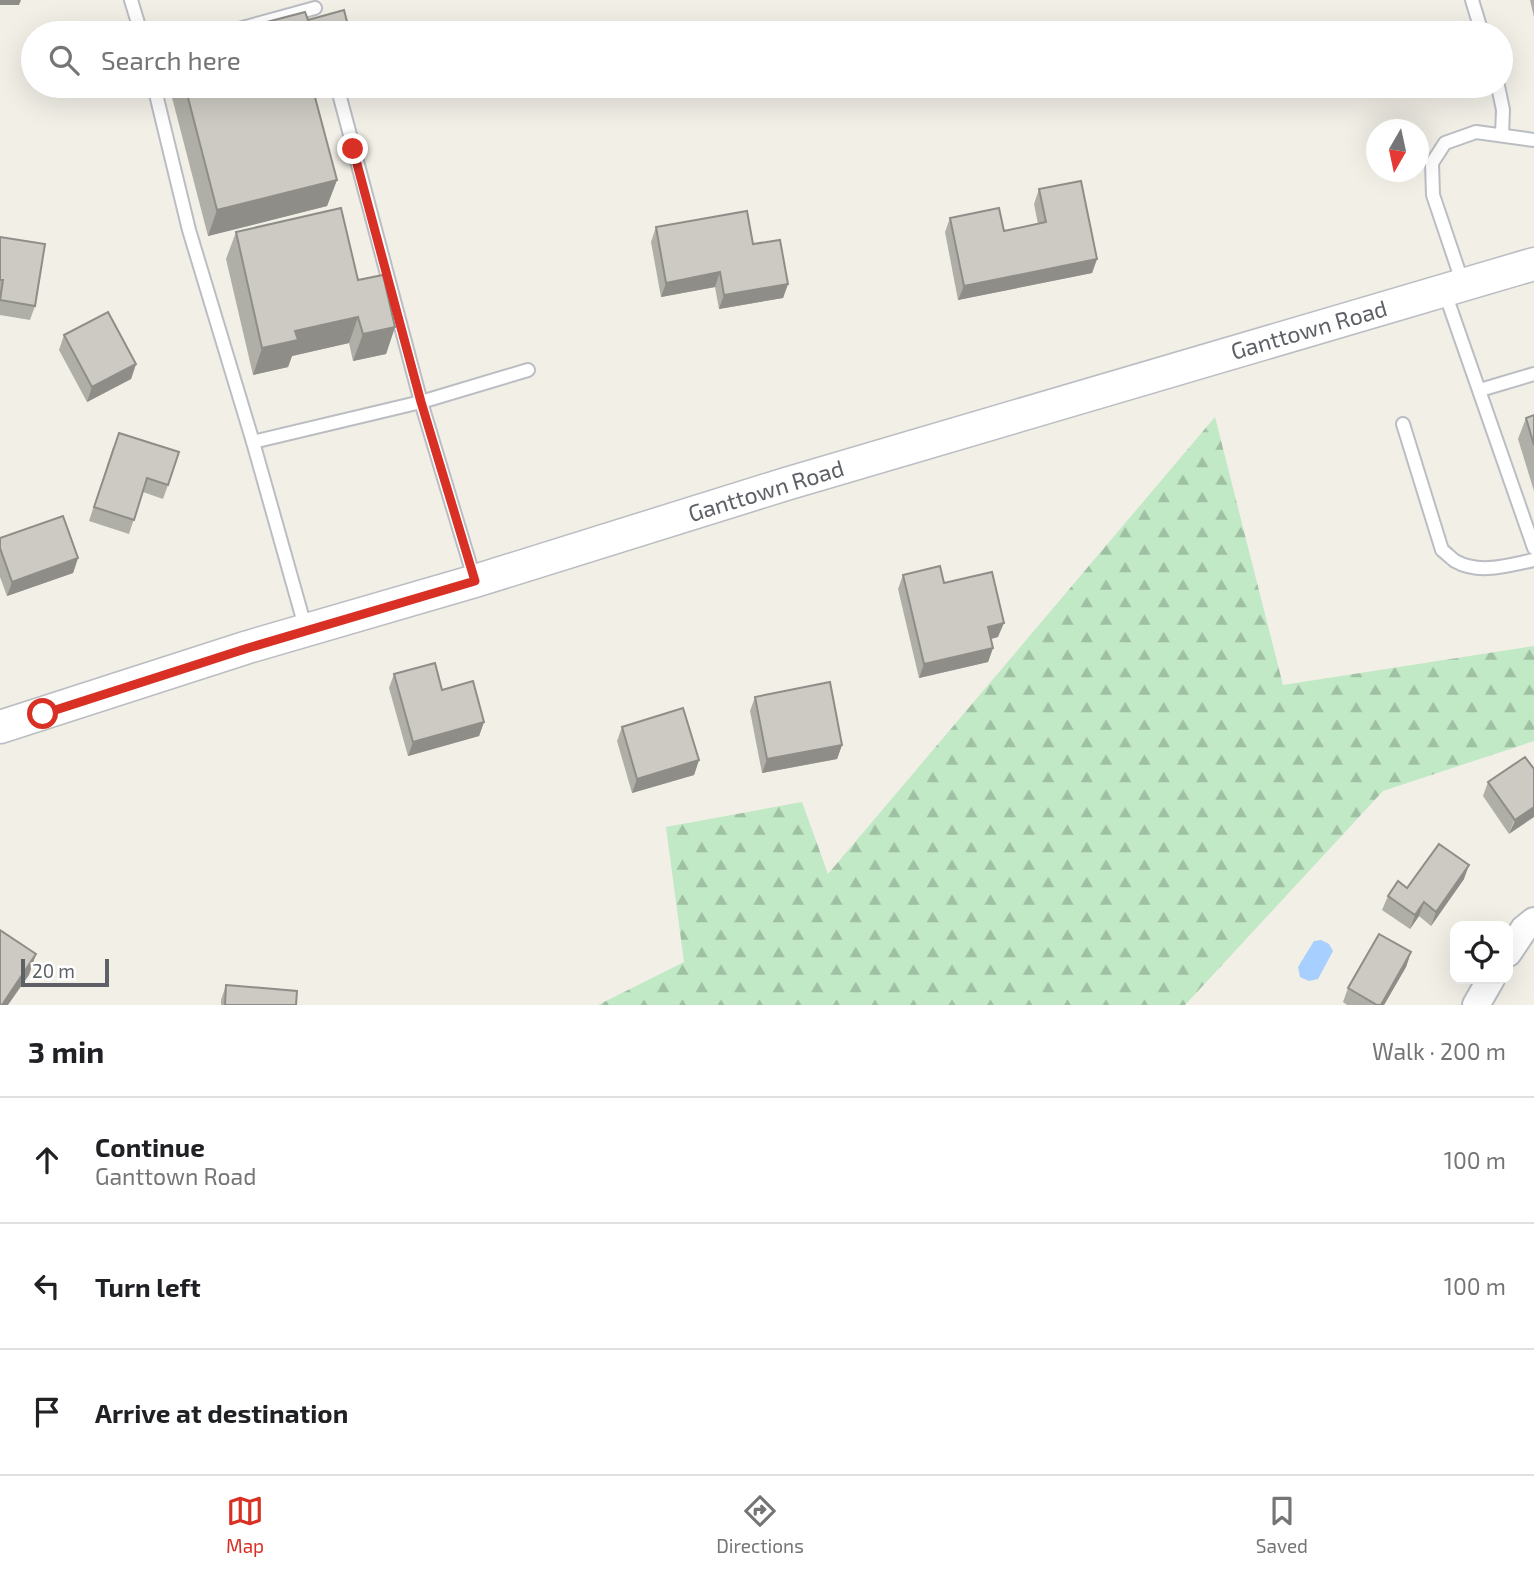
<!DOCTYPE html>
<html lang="en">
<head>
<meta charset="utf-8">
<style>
  :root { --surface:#fff; --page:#f2f2f2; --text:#202124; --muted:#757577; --line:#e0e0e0; --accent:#d93025 }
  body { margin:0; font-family:"Exo 2",sans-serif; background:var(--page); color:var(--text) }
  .controls { position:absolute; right:21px; bottom:21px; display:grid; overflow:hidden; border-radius:14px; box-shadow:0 7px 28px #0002 }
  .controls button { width:63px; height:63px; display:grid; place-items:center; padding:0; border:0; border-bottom:2px solid var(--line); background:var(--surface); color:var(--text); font:35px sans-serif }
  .compass { position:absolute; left:1366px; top:119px; width:63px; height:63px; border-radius:50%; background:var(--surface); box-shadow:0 7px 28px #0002; rotate:189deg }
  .scale { position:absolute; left:21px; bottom:18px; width:88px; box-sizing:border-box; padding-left:7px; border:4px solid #5d6167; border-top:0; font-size:19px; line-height:24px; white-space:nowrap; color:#5d6167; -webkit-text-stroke:5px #fff; paint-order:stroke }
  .stop { position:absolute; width:21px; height:21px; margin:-16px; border:5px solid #d93025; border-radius:50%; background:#fff }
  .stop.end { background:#d93025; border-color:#fff; box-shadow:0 2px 7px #0008 }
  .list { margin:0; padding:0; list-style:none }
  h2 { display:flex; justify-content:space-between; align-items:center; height:91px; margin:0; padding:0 28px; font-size:30px }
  h2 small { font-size:23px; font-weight:400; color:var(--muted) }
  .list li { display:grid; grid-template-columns:46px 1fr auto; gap:21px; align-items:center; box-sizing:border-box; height:126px; padding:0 28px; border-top:2px solid var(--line) }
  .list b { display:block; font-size:26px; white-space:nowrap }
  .list p { margin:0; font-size:23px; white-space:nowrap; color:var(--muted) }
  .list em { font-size:23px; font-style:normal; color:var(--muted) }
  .icon { flex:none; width:38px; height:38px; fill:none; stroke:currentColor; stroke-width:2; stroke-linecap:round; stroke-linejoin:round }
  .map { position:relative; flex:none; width:1534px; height:1005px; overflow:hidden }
  .search { position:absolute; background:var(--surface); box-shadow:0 7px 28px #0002; left:21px; right:21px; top:21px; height:77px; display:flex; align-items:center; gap:18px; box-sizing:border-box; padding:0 24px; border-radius:38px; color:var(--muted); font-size:26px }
  .sheet { height:469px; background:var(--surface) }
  nav { display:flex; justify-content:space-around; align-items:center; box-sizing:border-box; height:98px; border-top:2px solid var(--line); background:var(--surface); font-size:19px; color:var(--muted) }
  nav a { display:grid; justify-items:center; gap:4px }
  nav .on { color:var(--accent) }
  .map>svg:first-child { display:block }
  .forest { fill:url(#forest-firs) }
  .water { fill:#a7cfff }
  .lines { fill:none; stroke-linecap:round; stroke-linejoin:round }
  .service-casing { stroke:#babdc2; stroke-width:16 }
  .minor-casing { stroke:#babdc2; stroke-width:30 }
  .tertiary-casing { stroke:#babdc2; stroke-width:35 }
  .service { stroke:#fff; stroke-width:12 }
  .minor { stroke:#fff; stroke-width:26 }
  .tertiary { stroke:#fff; stroke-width:32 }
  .wall { fill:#afaea7 }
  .shaded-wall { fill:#8f8d88 }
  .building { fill:#cccac2; stroke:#8f8d88; stroke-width:2 }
  .route { stroke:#d93025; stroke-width:9 }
  .labels { text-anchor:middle; stroke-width:7; stroke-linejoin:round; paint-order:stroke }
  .street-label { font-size:23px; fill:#5d6167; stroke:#fff }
</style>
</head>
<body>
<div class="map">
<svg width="1534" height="1005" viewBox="0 0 1534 1005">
  <defs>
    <pattern id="forest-firs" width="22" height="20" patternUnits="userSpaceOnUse" patternTransform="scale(1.75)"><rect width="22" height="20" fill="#c1e9c5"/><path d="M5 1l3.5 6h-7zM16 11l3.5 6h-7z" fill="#a0c0a4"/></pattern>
  </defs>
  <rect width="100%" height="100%" fill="#f1efe6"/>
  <path class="forest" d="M1215,417L1283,685L1534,646V741L1383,791L1185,1005H598L684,962L666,827L802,802L828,874Z"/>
  <path class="water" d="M1321,940L1329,944L1333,951L1318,979L1309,981L1300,977L1298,967L1314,941Z"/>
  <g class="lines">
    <g class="service-casing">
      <g id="service">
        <path d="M131,0L141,33"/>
        <path d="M1472,0L1482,33"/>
        <path d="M224,33L315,8"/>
        <path d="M154,86L189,230L253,442L306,630"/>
        <path d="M337,86L421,402L475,581"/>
        <path d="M1498,86L1503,110L1502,135"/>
        <path d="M1463,284L1433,195L1432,163L1445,143L1476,132L1534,140"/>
        <path d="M1444,290L1534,548"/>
        <path d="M1480,390L1534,374"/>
        <path d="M1403,424L1442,550C1446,553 1451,558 1455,561C1480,575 1509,565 1534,560"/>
        <path d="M253,442L421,402L528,370"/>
      </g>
    </g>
    <g class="minor-casing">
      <g id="minor">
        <path d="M1508,953L1524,929L1534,921"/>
        <path d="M1476,1005L1491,979"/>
      </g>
    </g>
    <g class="tertiary-casing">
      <path id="tertiary" d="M0,727L248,647L475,581L786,484L1534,264"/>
    </g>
    <use href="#service" class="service"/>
    <use href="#minor" class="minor"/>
    <use href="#tertiary" class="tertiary"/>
  </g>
  <g class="wall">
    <path d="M1530,0H1534V17Z"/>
    <path d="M169,86H312L337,180L327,206L208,236Z"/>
    <path d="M1039,189L1097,259L1092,273L958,300L945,232L950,218L1004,231L1038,224L1034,204Z"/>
    <path d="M656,227L753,244L788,284L783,298L719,309L715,287L661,297L651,242Z"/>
    <path d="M236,232L358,280L395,327L386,354L353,361L349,343L292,356L288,367L253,375L226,259Z"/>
    <path d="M0,237L35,306L30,320L0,315Z"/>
    <path d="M64,335L136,364L131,379L87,402L59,350Z"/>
    <path d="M1534,415V491L1518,439L1526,418Z"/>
    <path d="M113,447L168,485L163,499L143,492L129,534L89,521Z"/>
    <path d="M0,538L78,558L73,573L7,596L0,577Z"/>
    <path d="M903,575L944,583L998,637L991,639L993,648L988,662L919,678L898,589Z"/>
    <path d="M394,674L442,690L484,722L479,736L408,756L389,688Z"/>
    <path d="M755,697L842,745L837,759L762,773L750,711Z"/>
    <path d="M622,727L699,760L694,775L632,793L617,741Z"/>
    <path d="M1534,769L1509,834L1483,796L1488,782Z"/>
    <path d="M1464,879L1431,926L1419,916L1410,929L1382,910L1388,896L1407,888Z"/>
    <path d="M1411,952L1406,967L1384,1005H1347L1343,1002L1348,988Z"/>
    <path d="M226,985L296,1005H221V1000Z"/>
  </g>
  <g class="shaded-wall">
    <path d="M0,0H21L19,5H0Z"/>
    <path d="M337,180L327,206L208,236L217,210Z"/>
    <path d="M1097,259L1092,273L958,300L964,286Z"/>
    <path d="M720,272L715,287L661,297L666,283Z"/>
    <path d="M788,284L783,298L719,309L724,295Z"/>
    <path d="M358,317L349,343L292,356L288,367L253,375L262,348L295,331Z"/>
    <path d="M395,327L386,354L353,361L363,334Z"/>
    <path d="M136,364L131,379L87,402L92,387Z"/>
    <path d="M78,558L73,573L7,596L12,582Z"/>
    <path d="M1004,623L998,637L983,641L988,627Z"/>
    <path d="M993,648L988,662L919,678L924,664Z"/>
    <path d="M484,722L479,736L408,756L413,742Z"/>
    <path d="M842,745L837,759L762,773L767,759Z"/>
    <path d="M699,760L694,775L632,793L637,779Z"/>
    <path d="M1534,807V817L1509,834L1515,820Z"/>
    <path d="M1469,865L1464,879L1431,926L1436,912Z"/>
    <path d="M1424,902L1419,916L1410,929L1415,915Z"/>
    <path d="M1411,952L1406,967L1384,1005H1381Z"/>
    <path d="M36,954L29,975L8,1005H2Z"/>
  </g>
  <g class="building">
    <path d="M344,10L350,33H225L305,12L308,20Z"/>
    <path d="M185,86H312L337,180L217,210Z"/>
    <path d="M1081,181L1097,259L964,286L950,218L999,208L1004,231L1046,222L1039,189Z"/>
    <path d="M341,208L358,280L383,275L395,327L363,334L358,317L295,331L298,340L262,348L236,232Z"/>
    <path d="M747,211L753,244L780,240L788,284L724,295L720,272L666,283L656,227Z"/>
    <path d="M0,237L45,244L35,306L0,300L3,280H0Z"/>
    <path d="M108,312L136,364L92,387L64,335Z"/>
    <path d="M1534,415V445L1526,418Z"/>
    <path d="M119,433L179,452L168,485L147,478L134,520L94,507Z"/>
    <path d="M63,516L78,558L12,582L0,548V538Z"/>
    <path d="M940,566L944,583L992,572L1004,623L988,627L993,648L924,664L903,575Z"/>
    <path d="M435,663L442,690L473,681L484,722L413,742L394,674Z"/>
    <path d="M830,682L842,745L767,759L755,697Z"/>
    <path d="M683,708L699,760L637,779L622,727Z"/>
    <path d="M1525,757L1534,769V807L1515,820L1488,782Z"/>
    <path d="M1439,844L1469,865L1436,912L1424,902L1415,915L1388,896L1398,881L1407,888Z"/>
    <path d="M0,930L36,954L2,1005H0Z"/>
    <path d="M1379,934L1411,952L1381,1005H1377L1348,988Z"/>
    <path d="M226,985L297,991L296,1005H225Z"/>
  </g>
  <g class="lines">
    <path class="route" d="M43,714L248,648L475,581L421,402L353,149"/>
  </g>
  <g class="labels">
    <g class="street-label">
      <text transform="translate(1309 330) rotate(-16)" y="8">Ganttown Road</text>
      <text transform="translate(766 491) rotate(-17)" y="8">Ganttown Road</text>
    </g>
  </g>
</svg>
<div class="controls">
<button><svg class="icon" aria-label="locate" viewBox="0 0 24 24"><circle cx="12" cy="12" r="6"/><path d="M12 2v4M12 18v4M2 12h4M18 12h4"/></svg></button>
</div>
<svg class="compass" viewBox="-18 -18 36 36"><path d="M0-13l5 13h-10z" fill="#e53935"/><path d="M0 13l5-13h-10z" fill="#757577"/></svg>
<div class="scale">20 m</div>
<div class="stop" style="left:43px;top:714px"></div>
<div class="stop end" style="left:353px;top:149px"></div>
<div class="search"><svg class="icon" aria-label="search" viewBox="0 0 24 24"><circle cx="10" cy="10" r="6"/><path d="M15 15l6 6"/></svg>Search here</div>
</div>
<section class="sheet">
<h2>3 min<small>Walk · 200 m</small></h2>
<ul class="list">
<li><svg class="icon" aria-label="ahead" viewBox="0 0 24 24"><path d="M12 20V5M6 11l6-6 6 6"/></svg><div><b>Continue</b><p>Ganttown Road</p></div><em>100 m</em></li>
<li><svg class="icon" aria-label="left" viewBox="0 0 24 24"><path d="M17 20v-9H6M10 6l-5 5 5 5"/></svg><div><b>Turn left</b></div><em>100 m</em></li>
<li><svg class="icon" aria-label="arrive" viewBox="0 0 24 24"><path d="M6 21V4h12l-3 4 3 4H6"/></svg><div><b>Arrive at destination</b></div></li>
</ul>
</section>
<nav>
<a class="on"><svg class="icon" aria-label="map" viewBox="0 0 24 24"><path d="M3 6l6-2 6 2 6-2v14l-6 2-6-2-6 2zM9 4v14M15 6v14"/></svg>Map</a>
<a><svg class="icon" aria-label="directions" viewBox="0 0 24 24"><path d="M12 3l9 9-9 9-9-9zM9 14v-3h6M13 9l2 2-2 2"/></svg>Directions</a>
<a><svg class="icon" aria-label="saved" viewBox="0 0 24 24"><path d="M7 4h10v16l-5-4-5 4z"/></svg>Saved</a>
</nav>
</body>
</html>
